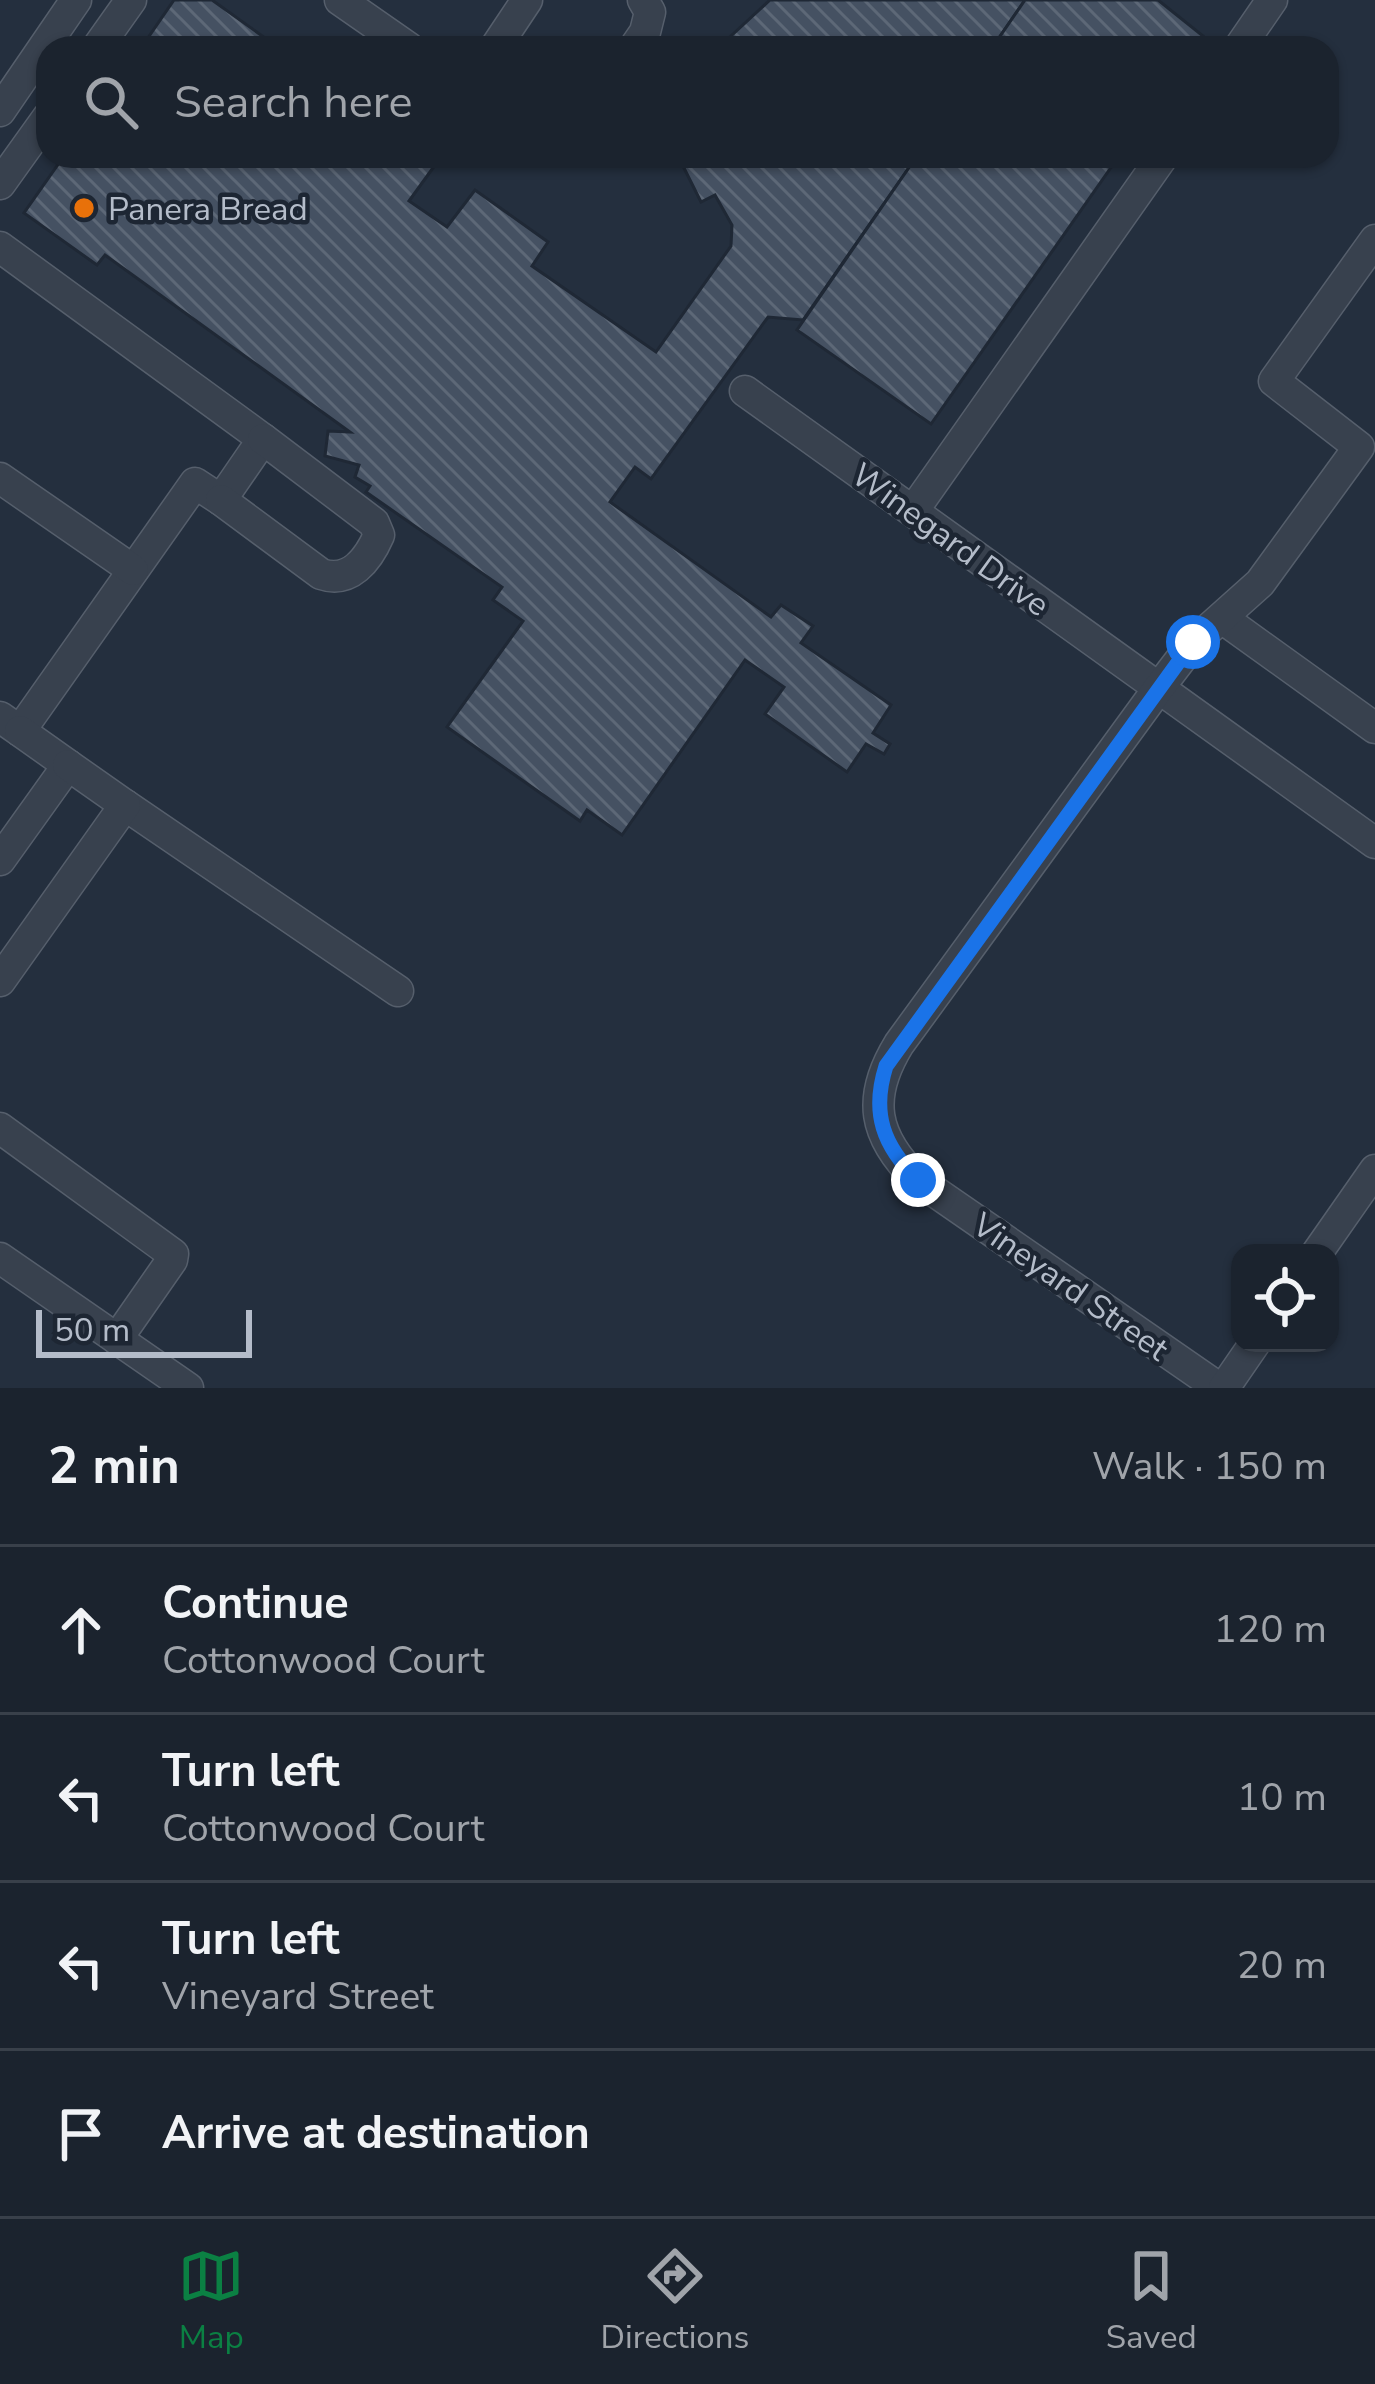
<!DOCTYPE html>
<html lang="en">
<head>
<meta charset="utf-8">
<style>
  :root { --surface:#1b232e; --page:#282f3a; --text:#f1f3f6; --muted:#a0a4aa; --line:#39404a; --accent:#0b8043 }
  body { margin:0; font-family:"Nunito Sans",sans-serif; background:var(--page); color:var(--text) }
  .controls { position:absolute; right:36px; bottom:36px; display:grid; overflow:hidden; border-radius:24px; box-shadow:0 3px 9px #0004 }
  .controls button { width:108px; height:108px; display:grid; place-items:center; padding:0; border:0; border-bottom:3px solid var(--line); background:var(--surface); color:var(--text); font:60px sans-serif }
  .scale { position:absolute; left:36px; bottom:30px; width:216px; box-sizing:border-box; padding-left:12px; border:6px solid #b4bcc9; border-top:0; font-size:33px; line-height:42px; white-space:nowrap; color:#b4bcc9; -webkit-text-stroke:9px #1d2633; paint-order:stroke }
  .stop { position:absolute; width:36px; height:36px; margin:-27px; border:9px solid #1a73e8; border-radius:50%; background:#fff }
  .stop.end { background:#1a73e8; border-color:#fff; box-shadow:0 3px 12px #0008 }
  .list { margin:0; padding:0; list-style:none }
  h2 { display:flex; justify-content:space-between; align-items:center; height:156px; margin:0; padding:0 48px; font-size:51px }
  h2 small { font-size:39px; font-weight:400; color:var(--muted) }
  .list li { display:grid; grid-template-columns:78px 1fr auto; gap:36px; align-items:center; box-sizing:border-box; height:168px; padding:0 48px; border-top:3px solid var(--line) }
  .list b { display:block; font-size:45px; white-space:nowrap }
  .list p { margin:0; font-size:39px; white-space:nowrap; color:var(--muted) }
  .list em { font-size:39px; font-style:normal; color:var(--muted) }
  .icon { flex:none; width:66px; height:66px; fill:none; stroke:currentColor; stroke-width:2; stroke-linecap:round; stroke-linejoin:round }
  .map { position:relative; flex:none; width:1375px; height:1388px; overflow:hidden }
  .search { position:absolute; background:var(--surface); box-shadow:0 3px 9px #0004; left:36px; right:36px; top:36px; height:132px; display:flex; align-items:center; gap:30px; box-sizing:border-box; padding:0 42px; border-radius:36px; color:var(--muted); font-size:45px }
  .sheet { height:828px; background:var(--surface) }
  nav { display:flex; justify-content:space-around; align-items:center; box-sizing:border-box; height:168px; border-top:3px solid var(--line); background:var(--surface); font-size:33px; color:var(--muted) }
  nav a { display:grid; justify-items:center; gap:6px }
  nav .on { color:var(--accent) }
  .map>svg:first-child { display:block }
  .building { fill:url(#building-back-hatch); stroke:#1f2835; stroke-width:3 }
  .lines { fill:none; stroke-linecap:round; stroke-linejoin:round }
  .minor-casing { stroke:#565f6c; stroke-width:33 }
  .minor { stroke:#38414e; stroke-width:30 }
  .route { stroke:#1a73e8; stroke-width:15 }
  .food-dot { fill:#e8710a; stroke:#1d2633; stroke-width:4.5 }
  .labels { text-anchor:middle; stroke-width:9; stroke-linejoin:round; paint-order:stroke }
  .poi-label { font-size:33px; fill:#b4bcc9; stroke:#1d2633; text-anchor:start }
  .street-label { font-size:33px; fill:#b4bcc9; stroke:#1d2633 }
</style>
</head>
<body>
<div class="map">
<svg width="1375" height="1388" viewBox="0 0 1375 1388">
  <defs>
    <pattern id="building-back-hatch" width="6" height="6" patternUnits="userSpaceOnUse" patternTransform="scale(3)"><rect width="6" height="6" fill="#455162"/><path d="M-1 5l2 2M0 0l6 6M5-1l2 2" fill="none" stroke="#5d6877"/></pattern>
  </defs>
  <rect width="100%" height="100%" fill="#242f3e"/>
  <g class="building">
    <path d="M174,0H212L279,48H141Z"/>
    <path d="M770,0H1025L992,48H718Z"/>
    <path d="M1025,0H1158L1203,36L1194,48H992Z"/>
    <path d="M64,156H431L438,161L409,201L447,227L475,190L548,242L532,266L656,352L731,246L732,225L715,195L701,202L678,156H917L803,320L768,317L651,479L635,467L610,502L771,617L781,605L813,626L801,643L891,705L873,733L890,744L884,754L866,744L847,772L765,714L784,687L745,660L622,835L587,810L580,821L447,727L523,621L493,600L502,587L366,492L370,486L355,477L359,465L325,456L328,431L350,432L105,255L97,265L24,213Z"/>
    <path d="M917,156H1119L931,424L797,330Z"/>
  </g>
  <g class="lines">
    <g class="minor-casing">
      <g id="minor">
        <path d="M340,0L409,48"/>
        <path d="M97,48L131,0"/>
        <path d="M495,48L527,0"/>
        <path d="M634,48L645,32L650,12L643,0"/>
        <path d="M1239,48L1272,0"/>
        <path d="M0,111L76,0"/>
        <path d="M0,184L48,117"/>
        <path d="M0,247L263,439L221,500L195,483L20,731L0,717"/>
        <path d="M745,391L1375,843"/>
        <path d="M0,478L133,570"/>
        <path d="M221,500L321,574C350,584 368,560 379,535L374,523L263,439"/>
        <path d="M913,511L1163,156"/>
        <path d="M1222,618L1375,728"/>
        <path d="M125,805L398,991"/>
        <path d="M0,860L68,765L20,731"/>
        <path d="M0,981L125,805L68,765"/>
        <path d="M0,1128L173,1254L172,1260L117,1339"/>
        <path d="M1317,1253L1375,1170"/>
        <path d="M0,1258L188,1388"/>
        <path d="M1219,1388L918,1180C873,1136 866,1098 899,1044L1158,689L1194,642L1260,583L1359,447L1274,381L1375,240"/>
        <path d="M1224,1388L1255,1343"/>
      </g>
    </g>
    <use href="#minor" class="minor"/>
  </g>
  <g class="lines">
    <path class="route" d="M918,1180C883,1146 871,1113 886,1066L1193,642"/>
  </g>
  <circle class="food-dot" cx="84" cy="208" r="12"/>
  <g class="labels">
    <g class="poi-label">
      <text x="108" y="220">Panera Bread</text>
    </g>
    <g class="street-label">
      <text transform="translate(951 539) rotate(36)" y="12">Winegard Drive</text>
      <text transform="translate(1071 1286) rotate(35)" y="12">Vineyard Street</text>
    </g>
  </g>
</svg>
<div class="controls">
<button><svg class="icon" aria-label="locate" viewBox="0 0 24 24"><circle cx="12" cy="12" r="6"/><path d="M12 2v4M12 18v4M2 12h4M18 12h4"/></svg></button>
</div>
<div class="scale">50 m</div>
<div class="stop" style="left:1193px;top:642px"></div>
<div class="stop end" style="left:918px;top:1180px"></div>
<div class="search"><svg class="icon" aria-label="search" viewBox="0 0 24 24"><circle cx="10" cy="10" r="6"/><path d="M15 15l6 6"/></svg>Search here</div>
</div>
<section class="sheet">
<h2>2 min<small>Walk · 150 m</small></h2>
<ul class="list">
<li><svg class="icon" aria-label="ahead" viewBox="0 0 24 24"><path d="M12 20V5M6 11l6-6 6 6"/></svg><div><b>Continue</b><p>Cottonwood Court</p></div><em>120 m</em></li>
<li><svg class="icon" aria-label="left" viewBox="0 0 24 24"><path d="M17 20v-9H6M10 6l-5 5 5 5"/></svg><div><b>Turn left</b><p>Cottonwood Court</p></div><em>10 m</em></li>
<li><svg class="icon" aria-label="left" viewBox="0 0 24 24"><path d="M17 20v-9H6M10 6l-5 5 5 5"/></svg><div><b>Turn left</b><p>Vineyard Street</p></div><em>20 m</em></li>
<li><svg class="icon" aria-label="arrive" viewBox="0 0 24 24"><path d="M6 21V4h12l-3 4 3 4H6"/></svg><div><b>Arrive at destination</b></div></li>
</ul>
</section>
<nav>
<a class="on"><svg class="icon" aria-label="map" viewBox="0 0 24 24"><path d="M3 6l6-2 6 2 6-2v14l-6 2-6-2-6 2zM9 4v14M15 6v14"/></svg>Map</a>
<a><svg class="icon" aria-label="directions" viewBox="0 0 24 24"><path d="M12 3l9 9-9 9-9-9zM9 14v-3h6M13 9l2 2-2 2"/></svg>Directions</a>
<a><svg class="icon" aria-label="saved" viewBox="0 0 24 24"><path d="M7 4h10v16l-5-4-5 4z"/></svg>Saved</a>
</nav>
</body>
</html>
